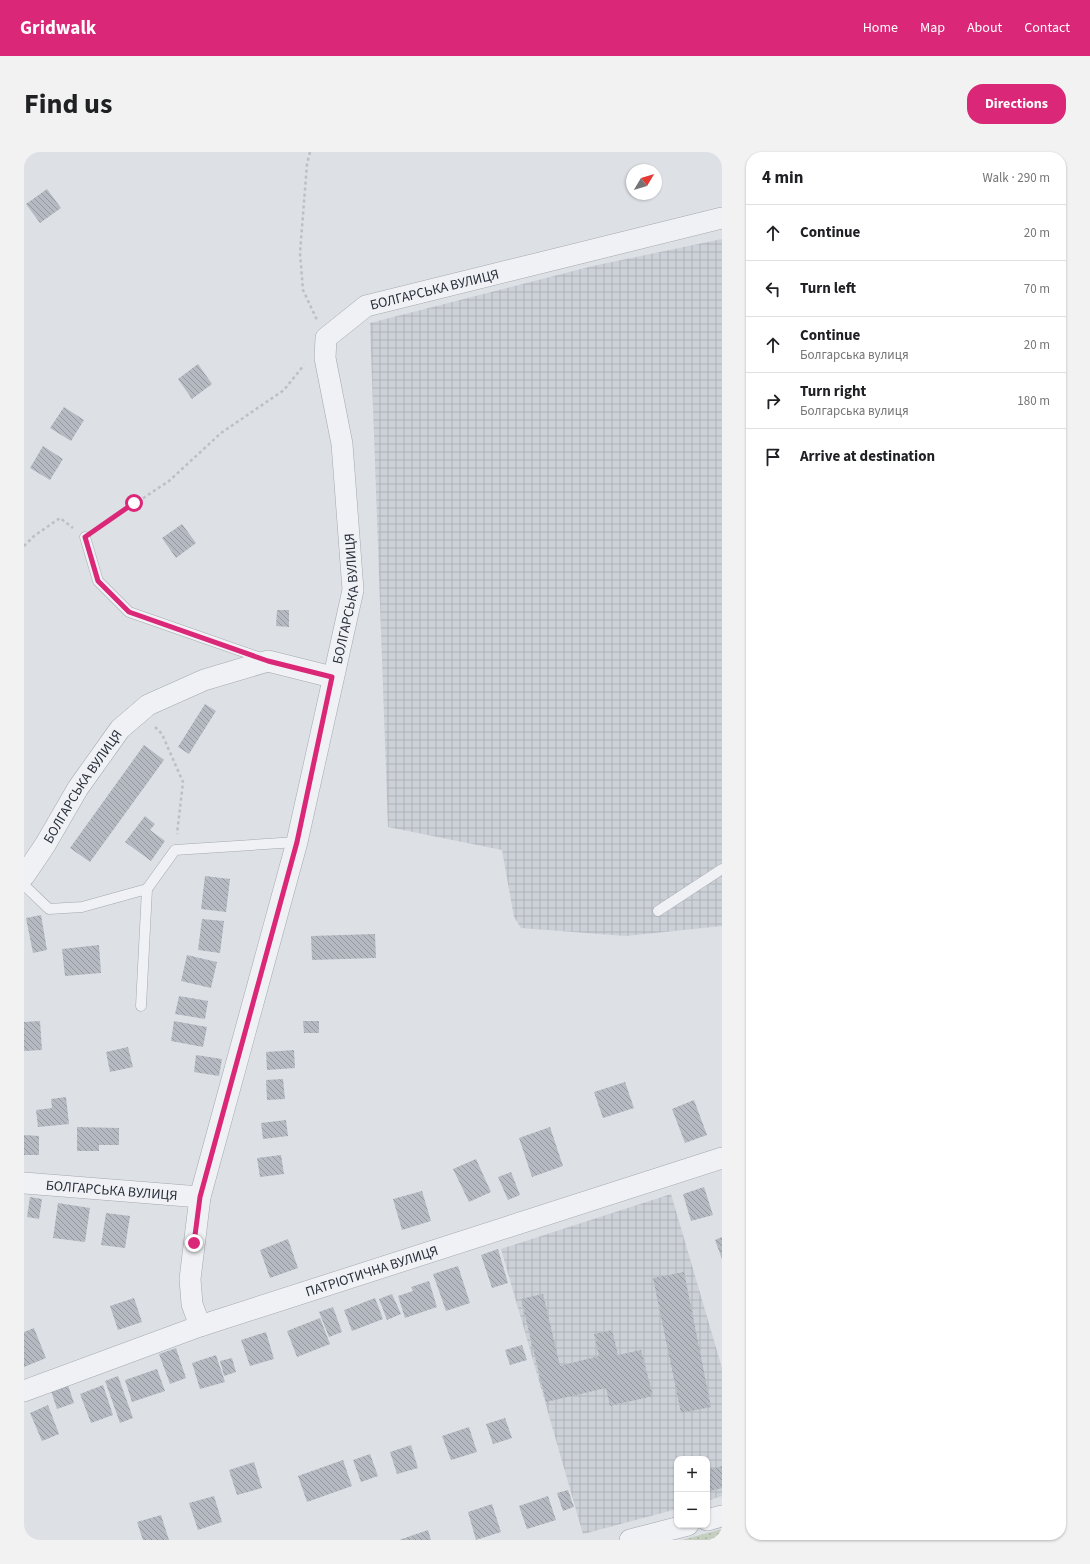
<!DOCTYPE html>
<html lang="en">
<head>
<meta charset="utf-8">
<style>
  :root { --surface:#fff; --page:#f2f2f2; --text:#202124; --muted:#757577; --line:#e0e0e0; --accent:#db2777 }
  body { margin:0; font-family:"Source Sans 3",sans-serif; background:var(--page); color:var(--text) }
  .controls { position:absolute; right:12px; bottom:12px; display:grid; overflow:hidden; border-radius:8px; box-shadow:0 1px 3px #0004 }
  .controls button { width:36px; height:36px; display:grid; place-items:center; padding:0; border:0; border-bottom:1px solid var(--line); background:var(--surface); color:var(--text); font:20px sans-serif }
  .compass { position:absolute; left:602px; top:12px; width:36px; height:36px; border-radius:50%; background:var(--surface); box-shadow:0 1px 3px #0004; rotate:52deg }
  .stop { position:absolute; width:12px; height:12px; margin:-9px; border:3px solid #db2777; border-radius:50%; background:#fff }
  .stop.end { background:#db2777; border-color:#fff; box-shadow:0 1px 4px #0008 }
  .list { margin:0; padding:0; list-style:none }
  h2 { display:flex; justify-content:space-between; align-items:center; height:52px; margin:0; padding:0 16px; font-size:17px }
  h2 small { font-size:13px; font-weight:400; color:var(--muted) }
  .list li { display:grid; grid-template-columns:26px 1fr auto; gap:12px; align-items:center; box-sizing:border-box; height:56px; padding:0 16px; border-top:1px solid var(--line) }
  .list b { display:block; font-size:15px; white-space:nowrap }
  .list p { margin:0; font-size:13px; white-space:nowrap; color:var(--muted) }
  .list em { font-size:13px; font-style:normal; color:var(--muted) }
  .icon { flex:none; width:22px; height:22px; fill:none; stroke:currentColor; stroke-width:2; stroke-linecap:round; stroke-linejoin:round }
  .map { position:relative; flex:none; width:698px; height:1388px; overflow:hidden; border-radius:16px }
  header { display:flex; align-items:center; gap:24px; box-sizing:border-box; height:56px; padding:0 20px; background:var(--accent); color:#fff }
  header strong { font-size:19px }
  nav { display:flex; gap:22px; margin-inline-start:auto; font-size:14px }
  .intro { display:flex; align-items:center; justify-content:space-between; box-sizing:border-box; height:96px; padding:0 24px }
  h1 { margin:0; font-size:28px }
  .button { padding:10px 18px; border-radius:16px; background:var(--accent); color:#fff; font-size:14px; font-weight:700 }
  main { display:flex; gap:24px; padding:0 24px }
  aside { flex:1; background:var(--surface); border-radius:16px; box-shadow:0 1px 3px #0004 }
  .map>svg:first-child { display:block }
  .industrial { fill:url(#industrial-grid) }
  .garden { fill:url(#garden-dots) }
  .building { fill:url(#building-back-hatch) }
  .lines { fill:none; stroke-linecap:round; stroke-linejoin:round }
  .lane-casing { stroke:#a3a8af; stroke-width:11 }
  .street-casing { stroke:#a3a8af; stroke-width:22 }
  .path { stroke:#bcbfc4; stroke-width:2.5; stroke-dasharray:3 3; stroke-linecap:butt }
  .lane { stroke:#f0f1f4; stroke-width:10 }
  .street { stroke:#f0f1f4; stroke-width:21 }
  .route { stroke:#db2777; stroke-width:5 }
  .labels { text-anchor:middle; stroke-width:3.5; stroke-linejoin:round; paint-order:stroke }
  .street-label { font-size:14px; fill:#282f3b; stroke:#ecf0f4 }
</style>
</head>
<body>
<header>
<strong>Gridwalk</strong>
<nav><a>Home</a><a>Map</a><a>About</a><a>Contact</a></nav>
</header>
<div class="intro"><h1>Find us</h1><a class="button">Directions</a></div>
<main>
<div class="map">
<svg width="698" height="1388" viewBox="0 0 698 1388">
  <defs>
    <pattern id="industrial-grid" width="8" height="8" patternUnits="userSpaceOnUse"><rect width="8" height="8" fill="#ccd0d7"/><path d="M0 4h8M4 0v8" fill="none" stroke="#afb3b9"/></pattern>
    <pattern id="garden-dots" width="8" height="8" patternUnits="userSpaceOnUse"><rect width="8" height="8" fill="#c4cfbf"/><path d="M2 2h.1M6 6h.1" fill="none" stroke="#a8b2a5" stroke-width="1.8" stroke-linecap="round"/></pattern>
    <pattern id="building-back-hatch" width="6" height="6" patternUnits="userSpaceOnUse"><rect width="6" height="6" fill="#b5bac2"/><path d="M-1 5l2 2M0 0l6 6M5-1l2 2" fill="none" stroke="#93989f"/></pattern>
  </defs>
  <rect width="100%" height="100%" fill="#dde1e6"/>
  <g class="industrial">
    <path d="M698,87V774L602,784L497,776L490,765L478,698L364,675L346,171L569,114Z"/>
    <path d="M647,1042L698,1216V1344L683,1349V1307H653V1357L559,1382L477,1097Z"/>
  </g>
  <path class="garden" d="M698,1377V1388H658Z"/>
  <g class="building">
    <path d="M23,37L37,56L16,71L2,52Z"/>
    <path d="M174,212L188,232L168,247L154,227Z"/>
    <path d="M40,255L60,268L47,289L26,276Z"/>
    <path d="M19,294L39,307L26,328L6,316Z"/>
    <path d="M158,372L172,391L152,406L138,386Z"/>
    <path d="M253,458H265V475L252,474Z"/>
    <path d="M181,552L192,559L165,602L154,595Z"/>
    <path d="M120,593L140,608L66,710L46,696Z"/>
    <path d="M121,664L131,672L126,678L141,689L127,709L101,690Z"/>
    <path d="M181,724L206,727L202,760L177,757Z"/>
    <path d="M17,763L23,798L9,801L2,766Z"/>
    <path d="M178,767L200,769L196,801L174,798Z"/>
    <path d="M351,782L352,806L288,808L287,784Z"/>
    <path d="M75,793L77,821L41,824L38,797Z"/>
    <path d="M163,803L193,810L187,836L157,829Z"/>
    <path d="M155,844L184,849L181,867L151,862Z"/>
    <path d="M16,869L18,898L0,899V870Z"/>
    <path d="M150,869L183,875L179,895L147,889Z"/>
    <path d="M279,869H295V881H280Z"/>
    <path d="M104,895L109,915L86,920L82,900Z"/>
    <path d="M270,898L271,916L243,918L242,900Z"/>
    <path d="M172,903L198,907L195,924L170,920Z"/>
    <path d="M259,927L261,947L243,948L242,928Z"/>
    <path d="M601,930L610,956L579,966L570,940Z"/>
    <path d="M42,945L45,972L14,975L12,958L28,956L27,947Z"/>
    <path d="M670,948L683,983L661,991L648,957Z"/>
    <path d="M262,968L264,984L239,987L237,971Z"/>
    <path d="M53,975L95,976V993H75V999H53Z"/>
    <path d="M526,975L539,1014L508,1025L495,986Z"/>
    <path d="M0,983L15,984V1003H0Z"/>
    <path d="M257,1003L260,1022L236,1025L233,1006Z"/>
    <path d="M452,1007L467,1040L445,1050L429,1017Z"/>
    <path d="M487,1020L496,1043L484,1048L474,1025Z"/>
    <path d="M680,1035L689,1063L667,1069L659,1042Z"/>
    <path d="M398,1039L407,1069L378,1078L369,1047Z"/>
    <path d="M6,1045L18,1047L15,1067L3,1065Z"/>
    <path d="M34,1051L66,1056L61,1090L29,1086Z"/>
    <path d="M82,1061L106,1064L101,1096L77,1093Z"/>
    <path d="M698,1085V1107L691,1088Z"/>
    <path d="M264,1087L274,1116L246,1126L236,1098Z"/>
    <path d="M474,1097L484,1131L468,1136L457,1103Z"/>
    <path d="M434,1114L446,1151L422,1159L409,1122Z"/>
    <path d="M660,1120L687,1255L657,1261L629,1126Z"/>
    <path d="M405,1129L413,1155L381,1166L374,1144L389,1139L387,1135Z"/>
    <path d="M368,1142L377,1162L363,1168L355,1147Z"/>
    <path d="M519,1142L536,1214L575,1204L570,1182L588,1178L594,1203L617,1198L629,1244L586,1254L582,1236L522,1250L497,1147Z"/>
    <path d="M110,1146L118,1170L94,1178L86,1154Z"/>
    <path d="M351,1146L359,1167L328,1179L320,1158Z"/>
    <path d="M309,1155L318,1180L305,1185L295,1160Z"/>
    <path d="M296,1166L306,1192L273,1205L263,1179Z"/>
    <path d="M10,1176L22,1206L0,1215V1180Z"/>
    <path d="M242,1180L250,1207L226,1214L217,1188Z"/>
    <path d="M498,1193L503,1208L486,1213L481,1198Z"/>
    <path d="M152,1196L162,1226L146,1232L135,1202Z"/>
    <path d="M192,1203L201,1230L176,1237L168,1211Z"/>
    <path d="M208,1206L212,1220L200,1224L196,1209Z"/>
    <path d="M133,1217L141,1239L108,1250L101,1228Z"/>
    <path d="M94,1224L109,1266L96,1271L81,1229Z"/>
    <path d="M44,1233L50,1251L33,1257L27,1239Z"/>
    <path d="M79,1233L89,1263L67,1271L56,1242Z"/>
    <path d="M24,1253L35,1282L18,1289L6,1261Z"/>
    <path d="M481,1266L488,1286L469,1292L462,1272Z"/>
    <path d="M445,1275L453,1300L427,1308L418,1284Z"/>
    <path d="M387,1293L394,1316L373,1322L366,1300Z"/>
    <path d="M346,1302L354,1324L337,1330L329,1308Z"/>
    <path d="M319,1308L328,1334L283,1350L274,1324Z"/>
    <path d="M230,1310L238,1336L213,1343L205,1318Z"/>
    <path d="M698,1314V1336L686,1339L683,1329V1318Z"/>
    <path d="M544,1338L550,1355L539,1359L533,1341Z"/>
    <path d="M190,1344L198,1370L174,1378L165,1351Z"/>
    <path d="M524,1344L532,1368L503,1377L495,1354Z"/>
    <path d="M468,1352L477,1380L452,1388L444,1360Z"/>
    <path d="M137,1363L145,1388H119L113,1370Z"/>
    <path d="M404,1378L407,1388H375Z"/>
  </g>
  <g class="lines">
    <g class="lane-casing">
      <g id="lane">
        <path d="M61,385L74,429L105,460L240,507"/>
        <path d="M0,733L25,757L58,755L123,737L117,854"/>
        <path d="M123,737L151,698L273,690"/>
        <path d="M634,759L698,717"/>
      </g>
    </g>
    <g class="street-casing">
      <g id="street">
        <path id="s1" d="M0,724L21,693L54,636L96,577L124,553L180,528L244,509L308,525"/>
        <path id="s2" d="M0,1031L176,1045"/>
        <path id="s3" d="M176,1174L168,1152L166,1127L176,1045L273,690L329,438L318,292L301,206L302,186L342,154L698,66"/>
        <path id="s4" d="M0,1239L176,1174L698,1006"/>
        <path d="M683,1368L698,1364"/>
        <path d="M606,1388L664,1373"/>
      </g>
    </g>
    <g class="path">
      <path d="M286,0L283,12L276,101L279,138L293,168"/>
      <path d="M74,376L145,329L197,281L260,238L280,213"/>
      <path d="M0,394L10,384L36,366L49,376"/>
      <path d="M131,575L138,582L159,630L153,682"/>
    </g>
    <use href="#lane" class="lane"/>
    <use href="#street" class="street"/>
  </g>
  <g class="lines">
    <path class="route" d="M110,351L61,385L74,429L105,460L244,509L308,525L273,690L176,1045L170,1091"/>
  </g>
  <g class="labels">
    <g class="street-label">
      <text dy="5" stroke="none"><textPath href="#s3" startOffset="1133">БОЛГАРСЬКА ВУЛИЦЯ</textPath></text>
      <text dy="5" stroke="none"><textPath href="#s3" startOffset="748">БОЛГАРСЬКА ВУЛИЦЯ</textPath></text>
      <text dy="5" stroke="none"><textPath href="#s1" startOffset="107">БОЛГАРСЬКА ВУЛИЦЯ</textPath></text>
      <text dy="5" stroke="none"><textPath href="#s2" startOffset="88">БОЛГАРСЬКА ВУЛИЦЯ</textPath></text>
      <text dy="5" stroke="none"><textPath href="#s4" startOffset="368">ПАТРІОТИЧНА ВУЛИЦЯ</textPath></text>
    </g>
  </g>
</svg>
<div class="controls">
<button>+</button>
<button>−</button>
</div>
<svg class="compass" viewBox="-18 -18 36 36"><path d="M0-13l5 13h-10z" fill="#e53935"/><path d="M0 13l5-13h-10z" fill="#757577"/></svg>
<div class="stop" style="left:110px;top:351px"></div>
<div class="stop end" style="left:170px;top:1091px"></div>
</div>
<aside>
<h2>4 min<small>Walk · 290 m</small></h2>
<ul class="list">
<li><svg class="icon" aria-label="ahead" viewBox="0 0 24 24"><path d="M12 20V5M6 11l6-6 6 6"/></svg><div><b>Continue</b></div><em>20 m</em></li>
<li><svg class="icon" aria-label="left" viewBox="0 0 24 24"><path d="M17 20v-9H6M10 6l-5 5 5 5"/></svg><div><b>Turn left</b></div><em>70 m</em></li>
<li><svg class="icon" aria-label="ahead" viewBox="0 0 24 24"><path d="M12 20V5M6 11l6-6 6 6"/></svg><div><b>Continue</b><p>Болгарська вулиця</p></div><em>20 m</em></li>
<li><svg class="icon" aria-label="right" viewBox="0 0 24 24"><path d="M7 20v-9h11M14 6l5 5-5 5"/></svg><div><b>Turn right</b><p>Болгарська вулиця</p></div><em>180 m</em></li>
<li><svg class="icon" aria-label="arrive" viewBox="0 0 24 24"><path d="M6 21V4h12l-3 4 3 4H6"/></svg><div><b>Arrive at destination</b></div></li>
</ul>
</aside>
</main>
</body>
</html>
